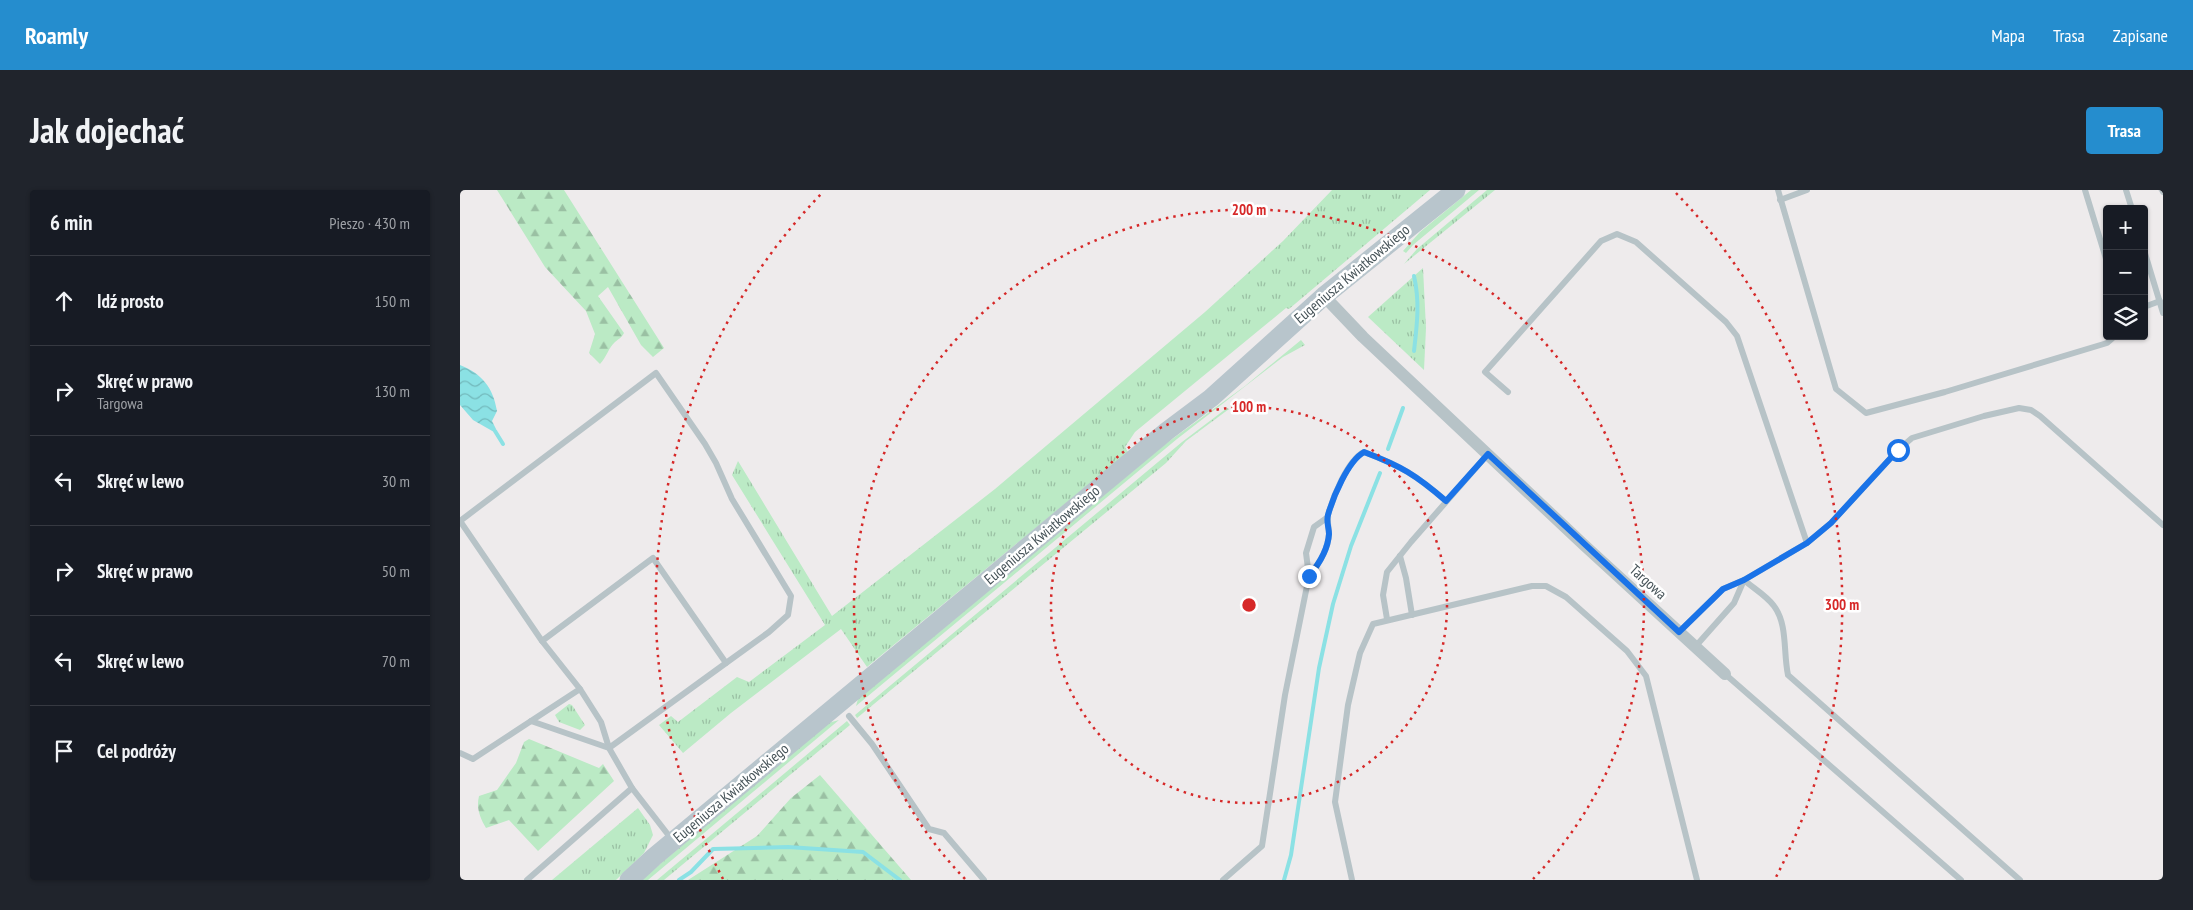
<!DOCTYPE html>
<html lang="pl">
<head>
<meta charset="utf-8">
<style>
  :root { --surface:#171b24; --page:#20242c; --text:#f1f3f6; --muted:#9ea1a6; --line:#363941; --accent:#258dce }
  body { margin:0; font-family:"PT Sans Narrow",sans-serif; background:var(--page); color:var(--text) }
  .controls { position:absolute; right:15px; top:15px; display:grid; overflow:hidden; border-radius:5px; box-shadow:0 1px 4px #0004 }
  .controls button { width:45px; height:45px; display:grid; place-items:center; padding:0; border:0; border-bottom:1px solid var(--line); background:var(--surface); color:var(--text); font:25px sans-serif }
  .stop { position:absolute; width:15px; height:15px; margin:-11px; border:4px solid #1a73e8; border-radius:50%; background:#fff }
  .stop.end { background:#1a73e8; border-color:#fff; box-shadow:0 1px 5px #0008 }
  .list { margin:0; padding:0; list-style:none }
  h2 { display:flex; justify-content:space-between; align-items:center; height:65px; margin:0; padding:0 20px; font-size:21px }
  h2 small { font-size:16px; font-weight:400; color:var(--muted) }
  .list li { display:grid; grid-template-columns:32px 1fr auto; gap:15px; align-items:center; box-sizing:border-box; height:90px; padding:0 20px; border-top:1px solid var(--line) }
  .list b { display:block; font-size:19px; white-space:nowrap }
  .list p { margin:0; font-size:16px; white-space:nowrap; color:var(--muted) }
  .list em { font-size:16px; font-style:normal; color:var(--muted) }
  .icon { flex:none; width:28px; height:28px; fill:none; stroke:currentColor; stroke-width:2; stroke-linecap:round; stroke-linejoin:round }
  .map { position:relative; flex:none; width:1703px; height:690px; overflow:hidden; border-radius:5px }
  header { display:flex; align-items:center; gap:30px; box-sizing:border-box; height:70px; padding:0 25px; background:var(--accent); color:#fff }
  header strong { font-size:24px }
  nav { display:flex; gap:28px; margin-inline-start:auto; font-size:18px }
  .intro { display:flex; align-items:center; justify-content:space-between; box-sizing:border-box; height:120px; padding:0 30px }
  h1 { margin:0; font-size:35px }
  .button { padding:12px 22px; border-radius:5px; background:var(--accent); color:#fff; font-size:18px; font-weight:700 }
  main { display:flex; gap:30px; padding:0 30px }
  aside { flex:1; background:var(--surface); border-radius:5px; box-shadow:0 1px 4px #0004 }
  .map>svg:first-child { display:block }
  .grass { fill:url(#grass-tufts) }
  .forest { fill:url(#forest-firs) }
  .water { fill:url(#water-waves) }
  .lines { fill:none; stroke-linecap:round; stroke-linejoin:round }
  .stream { stroke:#8be1e4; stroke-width:4 }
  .service { stroke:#b7c3c7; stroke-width:6 }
  .minor { stroke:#b7c3c7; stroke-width:12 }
  .secondary { stroke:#b8c5cc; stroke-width:19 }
  .route { stroke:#1a73e8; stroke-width:6 }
  .ring { fill:none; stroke:#d62828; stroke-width:2.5; stroke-dasharray:2.5 5 }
  .labels { text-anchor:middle; stroke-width:5; stroke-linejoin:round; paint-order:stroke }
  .street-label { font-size:15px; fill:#455257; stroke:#fff }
  .centre { fill:#d62828; stroke:#fff; stroke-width:2.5 }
  .ring-label { font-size:15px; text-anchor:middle; font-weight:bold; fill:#d62828; stroke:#fff; stroke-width:5; stroke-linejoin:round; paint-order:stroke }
</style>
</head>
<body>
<header>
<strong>Roamly</strong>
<nav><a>Mapa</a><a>Trasa</a><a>Zapisane</a></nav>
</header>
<div class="intro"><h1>Jak dojechać</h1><a class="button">Trasa</a></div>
<main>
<aside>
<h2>6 min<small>Pieszo · 430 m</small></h2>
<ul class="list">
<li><svg class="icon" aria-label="ahead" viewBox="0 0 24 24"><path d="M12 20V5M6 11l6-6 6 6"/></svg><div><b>Idź prosto</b></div><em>150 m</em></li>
<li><svg class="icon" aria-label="right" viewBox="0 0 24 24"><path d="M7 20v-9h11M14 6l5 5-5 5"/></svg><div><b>Skręć w prawo</b><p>Targowa</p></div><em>130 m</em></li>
<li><svg class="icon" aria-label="left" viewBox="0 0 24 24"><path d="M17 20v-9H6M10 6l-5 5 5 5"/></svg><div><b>Skręć w lewo</b></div><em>30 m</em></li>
<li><svg class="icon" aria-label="right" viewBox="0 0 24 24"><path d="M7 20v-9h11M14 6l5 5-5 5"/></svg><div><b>Skręć w prawo</b></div><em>50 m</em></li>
<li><svg class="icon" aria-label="left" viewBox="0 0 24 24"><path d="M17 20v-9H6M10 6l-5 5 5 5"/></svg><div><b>Skręć w lewo</b></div><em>70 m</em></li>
<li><svg class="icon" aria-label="arrive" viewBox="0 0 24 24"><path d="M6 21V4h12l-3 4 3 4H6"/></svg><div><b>Cel podróży</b></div></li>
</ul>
</aside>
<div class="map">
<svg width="1703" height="690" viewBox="0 0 1703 690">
  <defs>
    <pattern id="grass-tufts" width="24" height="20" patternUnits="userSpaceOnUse" patternTransform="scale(1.25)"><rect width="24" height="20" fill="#bbeac5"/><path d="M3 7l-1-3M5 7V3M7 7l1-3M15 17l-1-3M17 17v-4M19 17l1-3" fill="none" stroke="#9ac0a3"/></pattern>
    <pattern id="forest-firs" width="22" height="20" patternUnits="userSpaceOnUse" patternTransform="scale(1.25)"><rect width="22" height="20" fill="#bbeac5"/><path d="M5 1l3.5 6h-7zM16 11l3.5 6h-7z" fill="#9ac0a3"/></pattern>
    <pattern id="water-waves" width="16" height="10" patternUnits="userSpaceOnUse" patternTransform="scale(1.25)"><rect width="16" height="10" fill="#8be1e4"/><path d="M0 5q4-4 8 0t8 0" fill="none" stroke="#73b9bc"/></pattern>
  </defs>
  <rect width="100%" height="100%" fill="#eeebec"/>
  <g class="grass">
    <path d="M872,0H970L829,119L826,118L675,242L665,257L668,262L407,477L381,439L271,523L223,563L199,535L211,526L218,532L277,487L289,492L365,435L272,285L278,271L372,426L535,299L745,122L823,51Z"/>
    <path d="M1011,0H1019L953,55L946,63L943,61L960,42Z"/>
    <path d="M1027,0H1035L944,74L957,59Z"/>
    <path d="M963,78L966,138L964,180L908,127Z"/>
    <path d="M841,150L845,155L823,167L717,249L396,516L398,509L704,255L785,196Z"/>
    <path d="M767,218L769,219L726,251L706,273L397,528L395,525L722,252Z"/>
    <path d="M109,514L112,515L125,535L120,540L99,532L95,525Z"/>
    <path d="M379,530L188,690H181L368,533Z"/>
    <path d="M387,531L390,535L204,690H197Z"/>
    <path d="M178,618L190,635L193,645L184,663L156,690H92Z"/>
  </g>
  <g class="forest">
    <path d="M37,0H104L204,158L193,167L181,155L148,97L138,106L164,143C161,148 160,148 155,152C149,157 146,168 140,174L129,163L135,144L126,121L85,77Z"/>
    <path d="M69,549L139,578L143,574L154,591L78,661L49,630L26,638C20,628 16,618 19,606L37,600L56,573L64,552Z"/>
    <path d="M360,585L451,690H228L297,646L331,608Z"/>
  </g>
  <path class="water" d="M0,175C22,184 33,197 37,221L32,231L36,239L34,242L13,230L0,215Z"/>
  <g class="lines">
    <g class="stream">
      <path d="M954,161C957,135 960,112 954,86"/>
      <path d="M35,241L43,254"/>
      <path d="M928,259L943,218"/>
      <path d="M219,690L231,682L253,659L328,657L403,662L440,690"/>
      <path d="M824,690L831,665L859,478L873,414L891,356L920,283"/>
    </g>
    <g class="service">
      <path d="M1318,0L1376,199L1406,223L1485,202L1647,153L1655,146"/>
      <path d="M1625,0L1647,72"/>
      <path d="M1666,0L1672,19"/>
      <path d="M1702,0L1703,2"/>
      <path d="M1320,10L1347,0"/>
      <path d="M1684,60L1703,123"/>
      <path d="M1684,117L1700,111"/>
      <path d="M1048,202L1025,182L1141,51L1157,44L1176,52L1266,132L1277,146L1347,353"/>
      <path d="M0,331L196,183L245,254L256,273L272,309L331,406L328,425L309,442L266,473"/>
      <path d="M0,331L82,451L120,499L71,531"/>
      <path d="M940,366L946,388L952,425"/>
      <path d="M849,386C859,374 868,360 869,344C869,338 867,331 868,325C873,307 887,271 904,262C941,276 956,285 986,311"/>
      <path d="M1284,390C1293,398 1307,406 1314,416C1328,435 1323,462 1328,485L1560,690"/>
      <path d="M927,429L923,405L927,382L951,352L1028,264"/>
      <path d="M1219,442L1263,399L1284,390L1347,353L1371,333L1438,260L1452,248L1524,226L1559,218L1571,220L1580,226L1703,335"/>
      <path d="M82,451L193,368L266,473L149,558L141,532L120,499"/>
      <path d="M1235,457L1274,413L1284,390"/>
      <path d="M1265,484L1501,690"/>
      <path d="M389,526L412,554L469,639L484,643L524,690"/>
      <path d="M0,563L13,569L71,531L149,558L172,598L213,651"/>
      <path d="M67,690L172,598"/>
      <path d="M763,690L802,656L825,505L849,386L846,363L854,337L868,327"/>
      <path d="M892,690L875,612L888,515L900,463L913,434L1072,396H1086L1106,407L1167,461L1186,486L1237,690"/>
    </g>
    <path class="minor" d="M864,106L903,147L1124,355L1265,484"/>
    <path class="secondary" d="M169,690L194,667L707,241L751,208L864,106L996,0"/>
  </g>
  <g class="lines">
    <path class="route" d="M849,386C859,374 868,360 869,344C869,338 866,331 868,325C873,307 888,271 904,262C941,276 956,285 986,311L1028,264L1219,442L1263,399L1284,390L1347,353L1371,333L1438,260"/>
  </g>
  <g class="ring">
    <circle cx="789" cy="415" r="198"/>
    <path d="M505 689A395 395 0 1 1 1073 689"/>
    <path d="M263 689A593 593 0 0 1 362 3M1216 3A593 593 0 0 1 1315 689"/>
  </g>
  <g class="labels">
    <g class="street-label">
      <text transform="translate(892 84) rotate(-40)" y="5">Eugeniusza Kwiatkowskiego</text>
      <text transform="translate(582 345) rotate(-40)" y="5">Eugeniusza Kwiatkowskiego</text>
      <text transform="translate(1188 392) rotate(42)" y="5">Targowa</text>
      <text transform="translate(271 603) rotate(-40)" y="5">Eugeniusza Kwiatkowskiego</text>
    </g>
  </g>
  <circle cx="789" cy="415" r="8" class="centre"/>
  <g class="ring-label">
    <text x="789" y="25">200 m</text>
    <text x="789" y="222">100 m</text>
    <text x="1382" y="420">300 m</text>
  </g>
</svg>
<div class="controls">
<button>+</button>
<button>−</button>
<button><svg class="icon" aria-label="layers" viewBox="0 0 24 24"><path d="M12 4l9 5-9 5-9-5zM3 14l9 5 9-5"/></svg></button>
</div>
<div class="stop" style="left:1438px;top:260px"></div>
<div class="stop end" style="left:849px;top:386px"></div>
</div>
</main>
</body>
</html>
